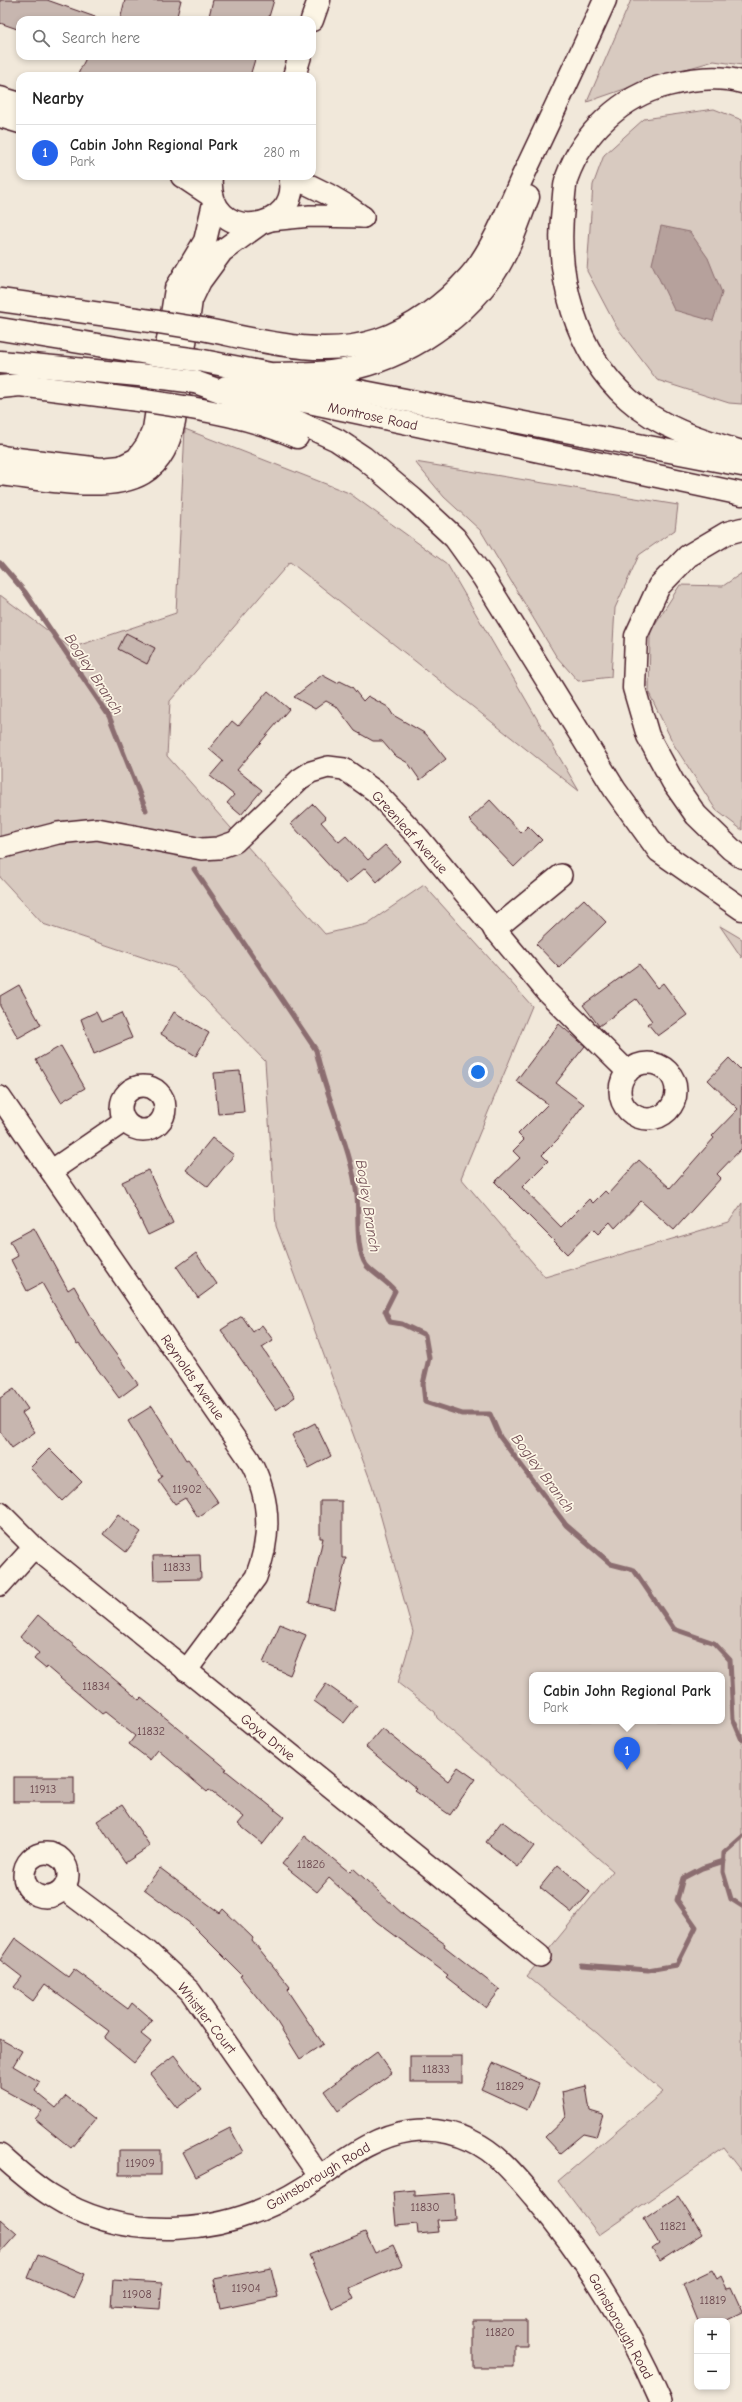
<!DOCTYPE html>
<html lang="en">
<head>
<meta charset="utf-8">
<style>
  :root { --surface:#fff; --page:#f2f2f2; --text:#222; --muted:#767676; --line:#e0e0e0; --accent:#2563eb }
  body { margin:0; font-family:"Comic Neue",sans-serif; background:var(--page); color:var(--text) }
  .controls { position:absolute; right:12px; bottom:12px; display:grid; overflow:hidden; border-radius:8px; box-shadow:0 2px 6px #0003 }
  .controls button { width:36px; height:36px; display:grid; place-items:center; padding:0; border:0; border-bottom:1px solid var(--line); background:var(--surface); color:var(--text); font:20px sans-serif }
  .you { position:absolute; left:478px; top:1072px; width:14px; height:14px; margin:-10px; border:3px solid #fff; border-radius:50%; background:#1a73e8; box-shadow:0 0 0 6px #1a73e833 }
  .badge { display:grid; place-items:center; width:26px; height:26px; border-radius:50%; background:var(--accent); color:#fff; font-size:13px; font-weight:700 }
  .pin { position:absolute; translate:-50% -33px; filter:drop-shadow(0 1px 2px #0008) }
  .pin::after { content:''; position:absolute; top:21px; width:14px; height:12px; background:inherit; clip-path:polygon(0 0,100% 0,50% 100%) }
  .popup { position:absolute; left:529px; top:1672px; width:196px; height:52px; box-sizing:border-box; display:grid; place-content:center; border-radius:8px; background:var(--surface); filter:drop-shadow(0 1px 3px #0005); font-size:13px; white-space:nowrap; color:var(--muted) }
  .popup b { font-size:15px; color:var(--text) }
  .popup::after { content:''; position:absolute; left:50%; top:100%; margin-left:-8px; border:8px solid transparent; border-top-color:var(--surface) }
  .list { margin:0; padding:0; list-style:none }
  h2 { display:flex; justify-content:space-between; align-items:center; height:52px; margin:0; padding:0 16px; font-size:17px }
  h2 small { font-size:13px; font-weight:400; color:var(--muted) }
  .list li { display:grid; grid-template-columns:26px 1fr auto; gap:12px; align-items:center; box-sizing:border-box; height:56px; padding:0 16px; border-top:1px solid var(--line) }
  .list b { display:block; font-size:15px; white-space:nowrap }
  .list p { margin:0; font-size:13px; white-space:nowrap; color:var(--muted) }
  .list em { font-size:13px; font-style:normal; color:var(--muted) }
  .icon { flex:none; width:22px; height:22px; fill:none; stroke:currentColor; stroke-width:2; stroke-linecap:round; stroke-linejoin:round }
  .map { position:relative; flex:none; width:742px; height:2402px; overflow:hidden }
  .search { position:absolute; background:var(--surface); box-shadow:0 2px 6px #0003; left:16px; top:16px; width:300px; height:44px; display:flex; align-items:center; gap:10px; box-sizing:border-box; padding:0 14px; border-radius:12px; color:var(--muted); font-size:15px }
  .panel { position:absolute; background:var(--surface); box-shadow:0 2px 6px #0003; left:16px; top:72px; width:300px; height:108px; border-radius:12px }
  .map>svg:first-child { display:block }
  .green { fill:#d8cac0; stroke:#917476; fill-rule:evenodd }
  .water { fill:#b6a19c; stroke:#8b6d6f }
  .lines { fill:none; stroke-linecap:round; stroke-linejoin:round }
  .stream { stroke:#8b6d6f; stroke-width:5 }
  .building { fill:#c7b6af; stroke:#4a1f2b }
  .street-casing { stroke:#4a1f2b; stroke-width:24 }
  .secondary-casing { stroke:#4a1f2b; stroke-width:25 }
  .primary-casing { stroke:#4a1f2b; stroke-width:25 }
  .highway-casing { stroke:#4a1f2b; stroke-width:25 }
  .street { stroke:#fcf5e5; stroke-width:21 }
  .secondary { stroke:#fcf5e5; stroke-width:22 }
  .primary { stroke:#fcf5e5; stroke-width:22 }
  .highway { stroke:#fcf5e5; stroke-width:22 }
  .primary-bridge-casing { stroke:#4a1f2b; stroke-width:25; stroke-linecap:butt }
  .highway-bridge-casing { stroke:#4a1f2b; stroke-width:25; stroke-linecap:butt }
  .primary-bridge { stroke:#fcf5e5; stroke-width:22 }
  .highway-bridge { stroke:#fcf5e5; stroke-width:22 }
  .labels { text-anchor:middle; stroke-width:3.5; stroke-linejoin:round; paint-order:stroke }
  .number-label { font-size:12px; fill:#69454c }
  .street-label { font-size:14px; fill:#4a1f2b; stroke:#fcf5e5 }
  .water-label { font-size:15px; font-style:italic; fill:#704c53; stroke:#fcf5e5 }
</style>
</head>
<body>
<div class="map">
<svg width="742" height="2402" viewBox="0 0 742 2402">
  <rect width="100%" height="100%" fill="#f1e8da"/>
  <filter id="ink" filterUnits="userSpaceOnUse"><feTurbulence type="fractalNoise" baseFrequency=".025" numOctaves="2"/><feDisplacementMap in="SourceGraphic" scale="8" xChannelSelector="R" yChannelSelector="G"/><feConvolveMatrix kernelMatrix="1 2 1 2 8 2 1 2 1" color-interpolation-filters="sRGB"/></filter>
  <g filter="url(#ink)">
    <g class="green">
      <path d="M631,0H742V65L714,61L665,75L587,102Z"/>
      <path d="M714,109L742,120V404L729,403L657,380L616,326L587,271L593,185L604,155L644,119Z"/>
      <path d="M185,429L349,493L447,564L579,791L290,562L170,701L167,756L325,934L367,924L424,885L532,1006L461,1178L545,1277L729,1222L742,1203V2171L724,2148L599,2235L558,2181L663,2092L597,2033L527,1976L613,1871L437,1718L435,1712L398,1683L413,1632L372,1485L276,1226L265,1061L175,968L43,924L0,877V595L71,648L176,613ZM532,1675H722V1721H532Z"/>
      <path d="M415,462L678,505L675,530L639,555L615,608L611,677L578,681L556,656L481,531L444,497Z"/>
      <path d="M742,573V830L716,810L674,745L649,693L650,632L680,585L723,586Z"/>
      <path d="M720,926L742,939V958Z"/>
    </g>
    <path class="water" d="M661,226L690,232L708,258L722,293L713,321L674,310L652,264Z"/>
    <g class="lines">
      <g class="stream">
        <path d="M0,563L25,592L109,716L146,810"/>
        <path d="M194,869L316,1050C326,1099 351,1146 357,1196C359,1215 355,1248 366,1265C371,1272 387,1281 395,1291L385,1311L390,1322L402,1324L425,1335L429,1358L423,1384L425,1402L462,1414H490L500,1437L566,1525L611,1564L634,1570L674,1629L714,1643L730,1660L733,1719L742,1740"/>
        <path d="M742,1837L724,1853L723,1872L731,1899L742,1906"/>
        <path d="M581,1965L648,1970L677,1965L696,1927L677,1900L683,1878L702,1868L724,1861"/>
      </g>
    </g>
    <g class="building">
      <path d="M0,0H47L98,18L97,20H20V30L0,23Z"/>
      <path d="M125,0H181L176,20H120Z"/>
      <path d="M213,0H274L268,20H208Z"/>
      <path d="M87,56H256L250,76H77Z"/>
      <path d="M126,633L155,648L147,664L118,649Z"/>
      <path d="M322,675L337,683L340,681L352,687L363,701L368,696L388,707L393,715L426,734L446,759L420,780L408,763L394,755L382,741H373L355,731L337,707L326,701L315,709L294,697Z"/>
      <path d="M268,691L289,709L237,770L262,790L241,815L227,803L234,795L210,776L223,761L209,749L232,721L238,726Z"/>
      <path d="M490,800L521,833L528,826L542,840L514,867L469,820Z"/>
      <path d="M313,804L326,818L321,822L339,842L346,836L368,860L385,845L400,861L377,882L365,868L346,884L291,824Z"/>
      <path d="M584,899L606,922L559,968L536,944Z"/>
      <path d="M639,964L657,988L663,983L687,1015L658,1036L648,1024L652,1021L636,999L599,1026L583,1005Z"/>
      <path d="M19,985L41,1025L18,1038L0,1006V996Z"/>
      <path d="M96,1012L101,1022L121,1013L132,1038L94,1054L81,1019Z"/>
      <path d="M174,1012L209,1033L196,1056L161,1034Z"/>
      <path d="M559,1024L585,1046L556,1083L584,1104L558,1139L542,1155L548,1161L522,1187L561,1227L589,1199L593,1203L605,1191L608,1194L639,1160L670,1188L714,1138L712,1136L738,1109L708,1080L729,1058L742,1071V1148L717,1174L721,1178L674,1230L641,1201L615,1228L610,1222L598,1234L593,1229L567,1254L495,1182L520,1158L513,1151L524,1140L518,1134L548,1104L516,1081Z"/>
      <path d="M61,1046L85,1088L61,1102L36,1060Z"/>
      <path d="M240,1071L244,1112L218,1114L214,1073Z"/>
      <path d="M212,1138L234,1155L208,1187L186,1170Z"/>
      <path d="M148,1170L173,1223L148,1235L122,1182Z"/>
      <path d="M34,1228L68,1290L74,1286L101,1334L138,1384L119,1398L79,1344L77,1345L42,1283L27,1291L11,1260L18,1256L10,1241Z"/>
      <path d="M196,1253L217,1284L198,1298L177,1267Z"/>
      <path d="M242,1316L253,1332L262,1325L273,1340L262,1347L295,1397L276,1410L221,1330Z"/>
      <path d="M14,1389L28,1409L22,1413L35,1432L12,1448L0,1431V1398Z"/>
      <path d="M152,1406L186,1460L188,1459L219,1503L198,1517L185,1498L175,1504L158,1480L162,1477L128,1421Z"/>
      <path d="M315,1423L331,1456L309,1468L292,1435Z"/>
      <path d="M49,1449L82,1482L62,1501L30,1468Z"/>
      <path d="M320,1501H342V1558H346L335,1609L309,1603L323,1538H320Z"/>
      <path d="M118,1514L141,1532L126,1552L103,1534Z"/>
      <path d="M200,1555L201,1579L154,1580L153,1556Z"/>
      <path d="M38,1615L139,1700L141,1698L172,1723L227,1769L225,1770L284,1817L263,1844L238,1824L244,1817L209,1790L207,1792L158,1750L150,1760L129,1744L135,1736L105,1712L102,1714L47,1667L46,1669L34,1659L39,1653L20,1637Z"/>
      <path d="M280,1624L306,1635L290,1675L263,1663Z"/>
      <path d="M326,1684L357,1706L344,1723L314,1701Z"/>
      <path d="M382,1728L448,1781L458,1767L475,1779L450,1815L415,1791L417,1789L366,1747Z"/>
      <rect x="13" y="1777" width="61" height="25"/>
      <path d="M122,1805L150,1846L125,1863L97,1821Z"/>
      <path d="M502,1821L534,1846L518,1867L486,1842Z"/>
      <path d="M305,1836L349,1872L353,1868L405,1916L445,1944L444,1946L500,1990L486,2008L446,1977L448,1975L377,1922L329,1878L317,1892L282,1864Z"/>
      <path d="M558,1865L590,1892L572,1913L540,1887Z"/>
      <path d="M160,1868L220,1913L223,1909L253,1938L252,1940L290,1987L287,1990L323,2044L300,2059L277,2022L240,1976L242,1975L191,1924L144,1889Z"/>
      <path d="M15,1938L68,1977L74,1969L128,2009L132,2003L152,2020L141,2034L151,2042L134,2063L104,2038L109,2031L45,1984L33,2001L14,1987L22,1977L0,1960Z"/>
      <path d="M0,2039L22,2051L13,2066L40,2082L35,2091L56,2108L66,2096L95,2119L71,2148L35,2119L42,2111L0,2088Z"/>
      <path d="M377,2052L392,2073L338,2111L324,2091Z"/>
      <path d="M174,2055L201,2090L177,2108L150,2074Z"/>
      <rect x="410" y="2056" width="52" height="26"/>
      <path d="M493,2063L539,2083L527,2110L481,2089Z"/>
      <path d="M586,2086L590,2111L603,2115L596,2137L583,2134L560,2153L545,2137L566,2117L562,2092Z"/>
      <path d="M230,2128L243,2152L196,2177L183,2152Z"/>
      <rect x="119" y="2150" width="42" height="25"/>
      <path d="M415,2190V2196L454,2193L456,2219L437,2220L439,2232L418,2234L417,2224L396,2226L393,2192Z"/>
      <path d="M678,2196L702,2234L660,2261L652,2249L659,2244L644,2219Z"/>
      <path d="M0,2219L17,2234L0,2253Z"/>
      <path d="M365,2232L375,2253L393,2245L402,2265L349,2288L354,2299L332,2309L309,2255Z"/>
      <path d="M38,2254L85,2274L74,2298L28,2278Z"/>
      <path d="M271,2268L278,2297L220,2309L214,2279Z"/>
      <path d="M712,2270L717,2279L721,2276L727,2289L731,2288L742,2312L723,2321H698L683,2284Z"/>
      <path d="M113,2280L162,2283L160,2309L111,2306Z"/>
      <path d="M473,2320H527V2345H514V2367H473Z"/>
    </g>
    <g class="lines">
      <g class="street-casing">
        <g id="street">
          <path d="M291,178C317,187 341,200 363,217"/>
          <path d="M270,220L310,216L363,217"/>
          <path d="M0,848L58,833L97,829L202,849L218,848L235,842L300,779L311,772L328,767L344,769L375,791L418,837L547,992L628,1072"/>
          <path d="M494,930L561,875"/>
          <circle cx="648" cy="1091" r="28"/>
          <circle cx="143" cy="1108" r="22"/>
          <path d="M0,1097L249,1459C271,1497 272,1536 256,1577L186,1671"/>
          <path d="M51,1171L124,1121"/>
          <path d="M0,1513L34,1547L540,1956"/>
          <path d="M0,1585L34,1547"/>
          <circle cx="46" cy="1875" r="22"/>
          <path d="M64,1889L147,1951L190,1991L320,2177"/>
          <path d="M0,2155C16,2169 32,2184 50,2195C128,2245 227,2236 303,2188C338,2166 368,2137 410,2131C431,2128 453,2132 472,2141C498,2153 516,2176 534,2197C587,2260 629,2327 661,2402"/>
        </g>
      </g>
      <g class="secondary-casing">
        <g id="secondary">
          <path d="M312,20L319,0"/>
          <path d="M294,76L300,56"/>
          <path d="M0,98L20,104"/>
          <path d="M0,116L20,122"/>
          <path d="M182,176L212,196"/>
          <path d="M211,176C205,248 304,232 290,176"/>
        </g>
      </g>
      <g class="primary-casing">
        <g id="primary">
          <path d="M0,329L153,354"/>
          <path d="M198,360L742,465"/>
          <path d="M0,362L149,376"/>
          <path d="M226,387L271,394L742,494"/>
          <path d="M0,457L101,469L121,467L137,459L147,445L154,429L176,289L205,241L214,203"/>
          <path d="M0,474C39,478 108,494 143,473C162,462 169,442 174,422L191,300L200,281L222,251L258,225"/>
        </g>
      </g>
      <g class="highway-casing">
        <g id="highway">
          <path d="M742,82C719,75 690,79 667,85C622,96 583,133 567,177C564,186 564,197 563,207C555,275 575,352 628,399C660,428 702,440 742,452"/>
          <path d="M0,300L158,322"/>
          <path d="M202,329C259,340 321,359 378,340C413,328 445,304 469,277C492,252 508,209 522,178C550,119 578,60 605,0"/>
          <path d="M276,374C294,373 313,374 331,372C396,364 458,326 495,272C510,249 518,222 528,197"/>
          <path d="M195,382L265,407L337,440L364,458L413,499L455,538L483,577L615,790L659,851L742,909"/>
          <path d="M0,387L20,385L146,401"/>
          <path d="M191,408C228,414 263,422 297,437"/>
          <path d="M0,456L1,457"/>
          <path d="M742,529L727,533L688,556L659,586L636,636L634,688L648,736L673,782L696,815L731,849L742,857"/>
        </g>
      </g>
      <use href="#street" class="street"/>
      <use href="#secondary" class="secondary"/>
      <use href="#primary" class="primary"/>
      <use href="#highway" class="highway"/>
      <g class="primary-bridge-casing">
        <g id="primary-bridge">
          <path d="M153,354L198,360"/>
          <path d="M149,376L195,382"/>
        </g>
      </g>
      <g class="highway-bridge-casing">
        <g id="highway-bridge">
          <path d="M158,322L202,329"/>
          <path d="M146,401L191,408"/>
        </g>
      </g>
      <use href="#primary-bridge" class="primary-bridge"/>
      <use href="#highway-bridge" class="highway-bridge"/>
    </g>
  </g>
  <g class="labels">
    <g class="number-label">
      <text x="187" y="1493">11902</text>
      <text x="177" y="1571">11833</text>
      <text x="96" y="1690">11834</text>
      <text x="151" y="1735">11832</text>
      <text x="43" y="1793">11913</text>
      <text x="311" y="1868">11826</text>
      <text x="436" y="2073">11833</text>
      <text x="510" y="2090">11829</text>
      <text x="140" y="2167">11909</text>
      <text x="425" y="2211">11830</text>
      <text x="673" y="2230">11821</text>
      <text x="246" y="2292">11904</text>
      <text x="137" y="2298">11908</text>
      <text x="713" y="2304">11819</text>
      <text x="500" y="2336">11820</text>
    </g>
    <g class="street-label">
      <text transform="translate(373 416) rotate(12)" y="5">Montrose Road</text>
      <text transform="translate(410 832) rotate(48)" y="5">Greenleaf Avenue</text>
      <text transform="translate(193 1377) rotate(55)" y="5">Reynolds Avenue</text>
      <text transform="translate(268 1737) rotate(39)" y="5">Goya Drive</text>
      <text transform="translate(207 2018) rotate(52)" y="5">Whistler Court</text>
      <text transform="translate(318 2176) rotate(-31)" y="5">Gainsborough Road</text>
      <text transform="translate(621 2326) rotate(61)" y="5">Gainsborough Road</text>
    </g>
    <g class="water-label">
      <text transform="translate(94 674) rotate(57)" y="5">Bogley Branch</text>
      <text transform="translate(368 1206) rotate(81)" y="5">Bogley Branch</text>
      <text transform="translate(543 1473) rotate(53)" y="5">Bogley Branch</text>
    </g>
  </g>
</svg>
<div class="controls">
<button>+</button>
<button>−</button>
</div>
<div class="you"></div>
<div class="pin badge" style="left:627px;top:1770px">1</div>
<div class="popup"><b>Cabin John Regional Park</b>Park</div>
<div class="search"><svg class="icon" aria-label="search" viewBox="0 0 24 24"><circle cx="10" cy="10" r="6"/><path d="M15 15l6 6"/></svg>Search here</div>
<section class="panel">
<h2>Nearby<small></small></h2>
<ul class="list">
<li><span class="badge">1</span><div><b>Cabin John Regional Park</b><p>Park</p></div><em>280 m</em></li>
</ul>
</section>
</div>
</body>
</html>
